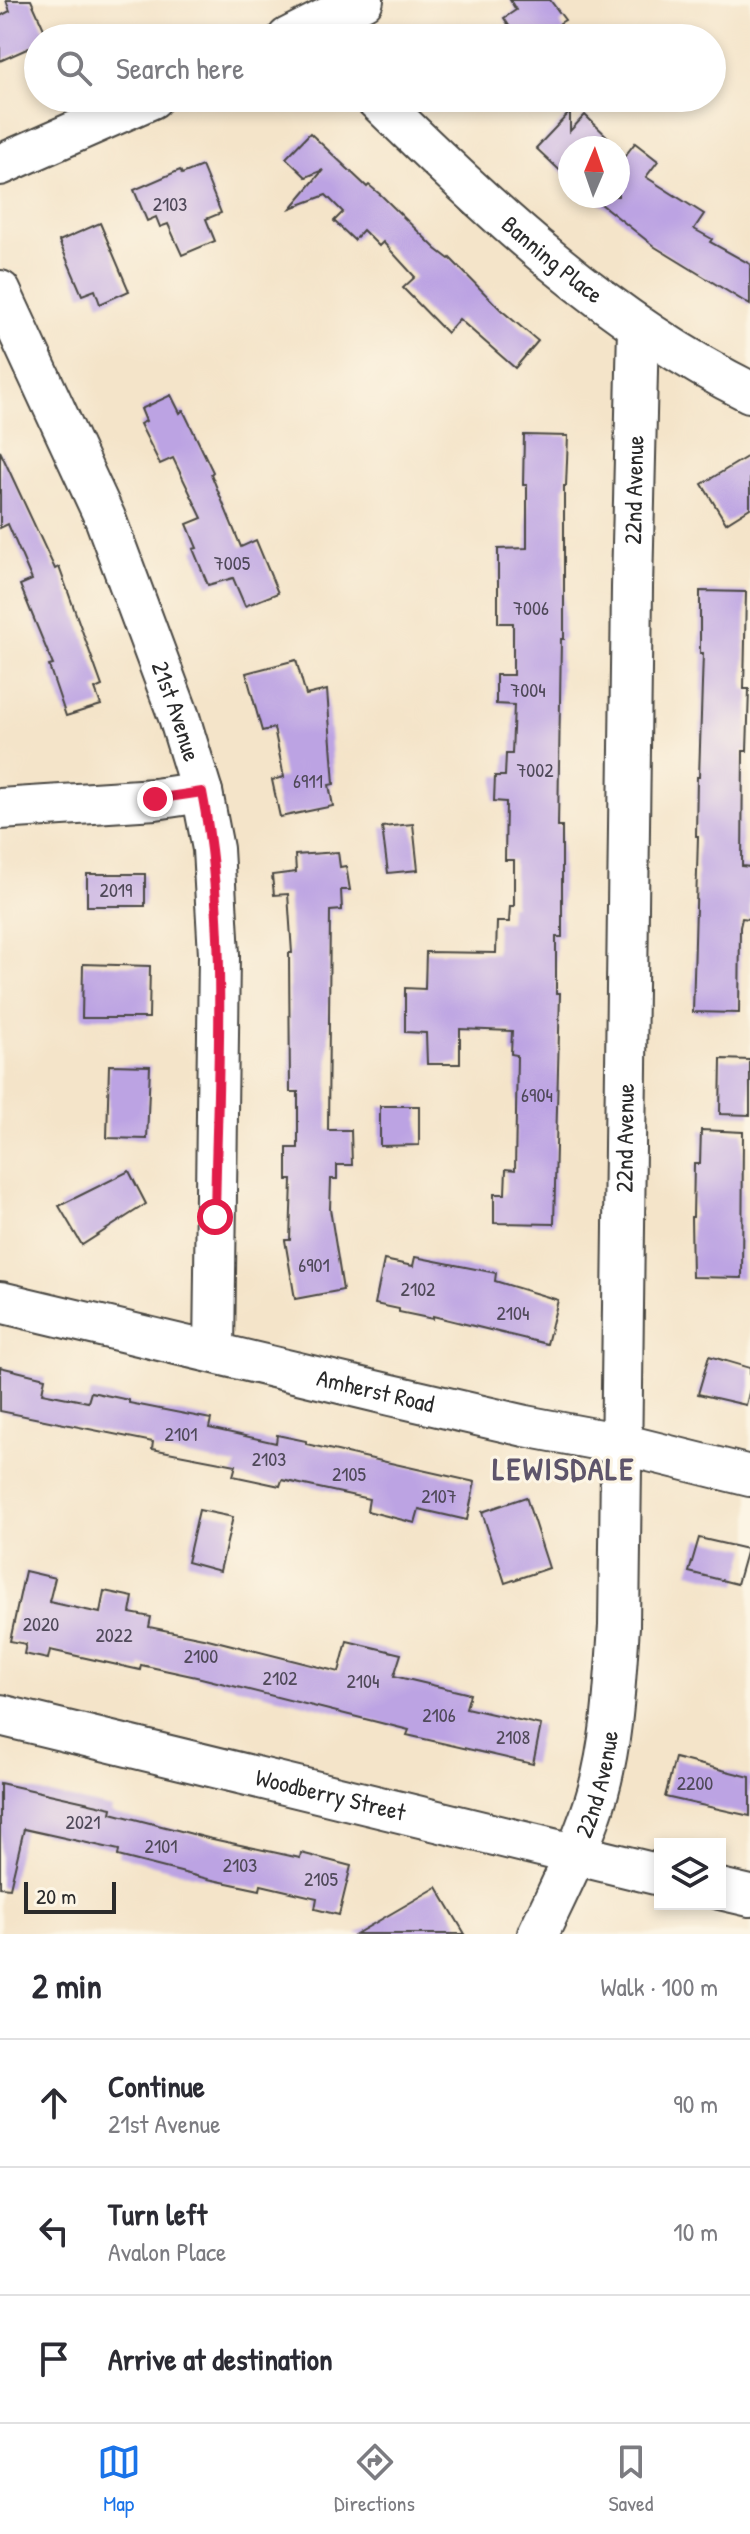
<!DOCTYPE html>
<html lang="en">
<head>
<meta charset="utf-8">
<style>
  :root { --surface:#fff; --page:#f7f7f7; --text:#2b2b33; --muted:#7c7c81; --line:#e1e1e2; --accent:#1a73e8 }
  body { margin:0; font-family:"Patrick Hand",sans-serif; background:var(--page); color:var(--text) }
  .controls { position:absolute; right:24px; bottom:24px; display:grid; overflow:hidden; border-radius:0px; box-shadow:0 4px 12px #0003 }
  .controls button { width:72px; height:72px; display:grid; place-items:center; padding:0; border:0; border-bottom:2px solid var(--line); background:var(--surface); color:var(--text); font:40px sans-serif }
  .compass { position:absolute; left:558px; top:136px; width:72px; height:72px; border-radius:50%; background:var(--surface); box-shadow:0 4px 12px #0003; rotate:2deg }
  .scale { position:absolute; left:24px; bottom:20px; width:92px; box-sizing:border-box; padding-left:8px; border:4px solid #2b2b2b; border-top:0; font-size:22px; line-height:28px; white-space:nowrap; color:#2b2b2b; -webkit-text-stroke:6px #fcf5e5; paint-order:stroke }
  .stop { position:absolute; width:24px; height:24px; margin:-18px; border:6px solid #e11d48; border-radius:50%; background:#fff }
  .stop.end { background:#e11d48; border-color:#fff; box-shadow:0 2px 8px #0008 }
  .list { margin:0; padding:0; list-style:none }
  h2 { display:flex; justify-content:space-between; align-items:center; height:104px; margin:0; padding:0 32px; font-size:34px }
  h2 small { font-size:26px; font-weight:400; color:var(--muted) }
  .list li { display:grid; grid-template-columns:52px 1fr auto; gap:24px; align-items:center; box-sizing:border-box; height:128px; padding:0 32px; border-top:2px solid var(--line) }
  .list b { display:block; font-size:30px; white-space:nowrap }
  .list p { margin:0; font-size:26px; white-space:nowrap; color:var(--muted) }
  .list em { font-size:26px; font-style:normal; color:var(--muted) }
  .icon { flex:none; width:44px; height:44px; fill:none; stroke:currentColor; stroke-width:2; stroke-linecap:round; stroke-linejoin:round }
  .map { position:relative; flex:none; width:750px; height:1934px; overflow:hidden }
  .search { position:absolute; background:var(--surface); box-shadow:0 4px 12px #0003; left:24px; right:24px; top:24px; height:88px; display:flex; align-items:center; gap:20px; box-sizing:border-box; padding:0 28px; border-radius:44px; color:var(--muted); font-size:30px }
  .sheet { height:488px; background:var(--surface) }
  nav { display:flex; justify-content:space-around; align-items:center; box-sizing:border-box; height:112px; border-top:2px solid var(--line); background:var(--surface); font-size:22px; color:var(--muted) }
  nav a { display:grid; justify-items:center; gap:4px }
  nav .on { color:var(--accent) }
  .map>svg:first-child { display:block }
  .building { fill:#bca3e3 }
  .lines { fill:none; stroke-linecap:round; stroke-linejoin:round }
  .minor-casing { stroke:#494743; stroke-width:44 }
  .minor { stroke:#fff; stroke-width:40 }
  .route { stroke:#e11d48; stroke-width:10 }
  .labels { text-anchor:middle; stroke-width:6; stroke-linejoin:round; paint-order:stroke }
  .number-label { font-size:20px; fill:#4f4959 }
  .street-label { font-size:24px; fill:#2b2b2b; stroke:#fcf5e5 }
  .district-label { font-size:32px; font-weight:bold; letter-spacing:2px; fill:#5e556b; stroke:#fcf5e5 }
</style>
</head>
<body>
<div class="map">
<svg width="750" height="1934" viewBox="0 0 750 1934">
  <rect width="100%" height="100%" fill="#fcf5e5"/>
  <filter id="ink" filterUnits="userSpaceOnUse"><feTurbulence type="fractalNoise" baseFrequency=".0125" numOctaves="2"/><feDisplacementMap in="SourceGraphic" scale="16" xChannelSelector="R" yChannelSelector="G"/><feConvolveMatrix kernelMatrix="1 2 1 2 8 2 1 2 1" color-interpolation-filters="sRGB"/></filter>
  <filter id="wash" filterUnits="userSpaceOnUse"><feTurbulence type="fractalNoise" baseFrequency=".006" numOctaves="4" result="noise"/><feDisplacementMap in="SourceGraphic" scale="32" xChannelSelector="R" yChannelSelector="G"/><feGaussianBlur stdDeviation="1.8" result="paint"/><feColorMatrix in="noise" values="0 0 0 0 0 0 0 0 0 0 0 0 0 0 0 0 0 1.4 0 .05"/><feComposite in="paint" operator="in"/></filter>
  <g filter="url(#wash)">
    <rect width="100%" height="100%" fill="#f4e4c9"/>
    <g id="blocks">
      <g class="building">
        <path d="M6,0H31L48,38H38V44L0,61V16L10,11Z"/>
        <path d="M510,0H550L565,20L560,23L570,38H517L504,18L516,10Z"/>
        <path d="M570,112V131L585,115L619,148H570V180L536,148Z"/>
        <path d="M310,133L367,187L369,185L382,196L436,249L449,259L450,258L501,310L538,341L515,368L459,319L447,333L403,288L415,277L383,242L379,246L363,230L354,240L334,221L343,212L326,195L291,208L323,170L306,177L286,158Z"/>
        <path d="M635,143L658,161L646,177L704,214L694,229L712,239L710,242L750,264V305L655,247L591,196H618V165Z"/>
        <path d="M202,166L221,213L206,219L215,241L182,255L168,224L160,227L156,217L147,221L134,190L180,170L182,174Z"/>
        <path d="M100,223L129,291L100,304L95,290L82,295L59,241Z"/>
        <path d="M171,395L180,413L183,410L213,472L211,474L241,547L256,540L278,593L245,606L233,578L208,585L193,549L197,548L187,524L202,518L173,458L160,464L140,424L146,421L141,409Z"/>
        <path d="M524,435L568,436L566,486H564V639H561L558,826H562V937H556V993H560L554,1224L494,1223V1194H505L506,1169L515,1170L517,1055L511,1054L512,1031L460,1029V1064H427L426,1033L405,1032V988L425,989L426,952L496,953L497,922H509L510,906H514V860H505L506,802L494,801L495,776H505L506,754H512L514,705L496,704V675H513V623H498V549L527,548V485H523Z"/>
        <path d="M0,451L55,569L59,567L102,686L95,689L101,705L66,716L49,666L53,665L20,585L32,580L8,524L0,528Z"/>
        <path d="M750,455V508L726,523L702,484Z"/>
        <path d="M700,591L746,592L744,689H749L747,751H743L742,866L750,867V919L742,918L740,927L739,1013L693,1012L698,836H696L697,777H699L703,653H700Z"/>
        <path d="M296,660L306,695L327,690L334,784L329,785L333,806L280,817L272,780L284,777L274,728L262,731L246,673Z"/>
        <path d="M413,824L418,870L388,873L382,827Z"/>
        <path d="M338,852L340,867L346,866L350,890H341L342,910L330,911L328,1130H351L352,1165H337V1179H331L330,1209L343,1290L295,1299L285,1240H290L292,1180H287V1148H298V1092H290L289,953H292L288,894L274,895L272,875L296,872L295,855Z"/>
        <rect x="87" y="874" width="58" height="32"/>
        <path d="M83,964L150,966L149,1018H82Z"/>
        <path d="M721,1059L750,1060V1115L720,1114Z"/>
        <path d="M109,1065L150,1066L147,1139L107,1138Z"/>
        <path d="M380,1106H419V1145L380,1146Z"/>
        <path d="M701,1130L743,1132L742,1278L692,1277L691,1217H693L694,1164H700Z"/>
        <path d="M129,1171L146,1204L82,1245L59,1206Z"/>
        <path d="M415,1257L496,1273L495,1281L558,1300L547,1344L433,1316V1319L399,1312V1309L375,1304L384,1260L413,1266Z"/>
        <path d="M709,1356L750,1368V1389L746,1405L698,1394Z"/>
        <path d="M0,1367L45,1378L42,1393L88,1402L91,1392L129,1400V1403L211,1419L209,1428L276,1443L277,1435L306,1441V1444L475,1482L467,1520L419,1509L415,1523L367,1511L369,1499L282,1480L280,1486L233,1476L236,1465L152,1449L153,1442L0,1411Z"/>
        <path d="M526,1497L549,1568L505,1583L482,1512Z"/>
        <path d="M199,1510L233,1517L220,1571L187,1562Z"/>
        <path d="M699,1538L747,1549L737,1584L689,1572Z"/>
        <path d="M25,1571L55,1578L49,1602L100,1613L104,1591L133,1597L130,1613L151,1617L149,1627L208,1639L339,1672L347,1641L401,1654L394,1676L470,1694L466,1708L541,1725L533,1764L407,1735L409,1730L201,1678L141,1665L140,1670L50,1650L48,1659L24,1654L26,1644L10,1641Z"/>
        <path d="M675,1758L750,1777V1816L665,1797Z"/>
        <path d="M0,1783L112,1808L111,1813L208,1838L300,1858L301,1853L351,1866L339,1915L315,1909L317,1898L261,1885L260,1890L208,1879L118,1856L119,1850L24,1829L10,1888L0,1887Z"/>
        <path d="M437,1887L465,1934H356Z"/>
      </g>
    </g>
  </g>
  <g filter="url(#ink)">
    <use href="#blocks" fill-opacity="0" stroke="#494743" stroke-width="2"/>
    <g class="lines">
      <g class="minor-casing">
        <g id="minor">
          <path d="M288,38L363,0"/>
          <path id="s1" d="M375,98C490,210 605,320 750,392"/>
          <path d="M0,165L152,98"/>
          <path id="s2" d="M0,291L105,518L179,717L202,792L213,849L219,955L214,1352"/>
          <path d="M0,809L155,799L202,792"/>
          <path id="s3" d="M0,1302L391,1395L525,1426L621,1444L750,1476"/>
          <path id="s4" d="M0,1715L660,1875"/>
          <path d="M720,1889L750,1896"/>
          <path id="s5" d="M538,1934C560,1887 584,1842 598,1792C613,1738 615,1681 619,1626L632,588L638,327"/>
        </g>
      </g>
      <use href="#minor" class="minor"/>
    </g>
  </g>
  <g class="lines" filter="url(#ink)">
    <path class="route" d="M155,799L202,792C229,931 217,1075 215,1217"/>
  </g>
  <g class="labels">
    <g class="number-label">
      <text x="170" y="211">2103</text>
      <text x="232" y="570">7005</text>
      <text x="531" y="615">7006</text>
      <text x="528" y="697">7004</text>
      <text x="535" y="777">7002</text>
      <text x="308" y="788">6911</text>
      <text x="116" y="897">2019</text>
      <text x="537" y="1102">6904</text>
      <text x="314" y="1272">6901</text>
      <text x="418" y="1296">2102</text>
      <text x="513" y="1320">2104</text>
      <text x="181" y="1441">2101</text>
      <text x="269" y="1466">2103</text>
      <text x="349" y="1481">2105</text>
      <text x="439" y="1503">2107</text>
      <text x="41" y="1631">2020</text>
      <text x="114" y="1642">2022</text>
      <text x="201" y="1663">2100</text>
      <text x="280" y="1685">2102</text>
      <text x="363" y="1688">2104</text>
      <text x="439" y="1722">2106</text>
      <text x="513" y="1744">2108</text>
      <text x="695" y="1790">2200</text>
      <text x="83" y="1829">2021</text>
      <text x="161" y="1853">2101</text>
      <text x="240" y="1872">2103</text>
      <text x="321" y="1886">2105</text>
    </g>
    <g class="street-label">
      <text dy="8" stroke="none"><textPath href="#s1" startOffset="240">Banning Place</textPath></text>
      <text dy="8" stroke="none"><textPath href="#s5" startOffset="1458">22nd Avenue</textPath></text>
      <text dy="8" stroke="none"><textPath href="#s2" startOffset="456">21st Avenue</textPath></text>
      <text dy="8" stroke="none"><textPath href="#s5" startOffset="810">22nd Avenue</textPath></text>
      <text dy="8" stroke="none"><textPath href="#s3" startOffset="386">Amherst Road</textPath></text>
      <text dy="8" stroke="none"><textPath href="#s5" startOffset="162">22nd Avenue</textPath></text>
      <text dy="8" stroke="none"><textPath href="#s4" startOffset="340">Woodberry Street</textPath></text>
    </g>
    <g class="district-label">
      <text x="564" y="1480">LEWISDALE</text>
    </g>
  </g>
</svg>
<div class="controls">
<button><svg class="icon" aria-label="layers" viewBox="0 0 24 24"><path d="M12 4l9 5-9 5-9-5zM3 14l9 5 9-5"/></svg></button>
</div>
<svg class="compass" viewBox="-18 -18 36 36"><path d="M0-13l5 13h-10z" fill="#e53935"/><path d="M0 13l5-13h-10z" fill="#7c7c81"/></svg>
<div class="scale">20 m</div>
<div class="stop" style="left:215px;top:1217px"></div>
<div class="stop end" style="left:155px;top:799px"></div>
<div class="search"><svg class="icon" aria-label="search" viewBox="0 0 24 24"><circle cx="10" cy="10" r="6"/><path d="M15 15l6 6"/></svg>Search here</div>
</div>
<section class="sheet">
<h2>2 min<small>Walk · 100 m</small></h2>
<ul class="list">
<li><svg class="icon" aria-label="ahead" viewBox="0 0 24 24"><path d="M12 20V5M6 11l6-6 6 6"/></svg><div><b>Continue</b><p>21st Avenue</p></div><em>90 m</em></li>
<li><svg class="icon" aria-label="left" viewBox="0 0 24 24"><path d="M17 20v-9H6M10 6l-5 5 5 5"/></svg><div><b>Turn left</b><p>Avalon Place</p></div><em>10 m</em></li>
<li><svg class="icon" aria-label="arrive" viewBox="0 0 24 24"><path d="M6 21V4h12l-3 4 3 4H6"/></svg><div><b>Arrive at destination</b></div></li>
</ul>
</section>
<nav>
<a class="on"><svg class="icon" aria-label="map" viewBox="0 0 24 24"><path d="M3 6l6-2 6 2 6-2v14l-6 2-6-2-6 2zM9 4v14M15 6v14"/></svg>Map</a>
<a><svg class="icon" aria-label="directions" viewBox="0 0 24 24"><path d="M12 3l9 9-9 9-9-9zM9 14v-3h6M13 9l2 2-2 2"/></svg>Directions</a>
<a><svg class="icon" aria-label="saved" viewBox="0 0 24 24"><path d="M7 4h10v16l-5-4-5 4z"/></svg>Saved</a>
</nav>
</body>
</html>
